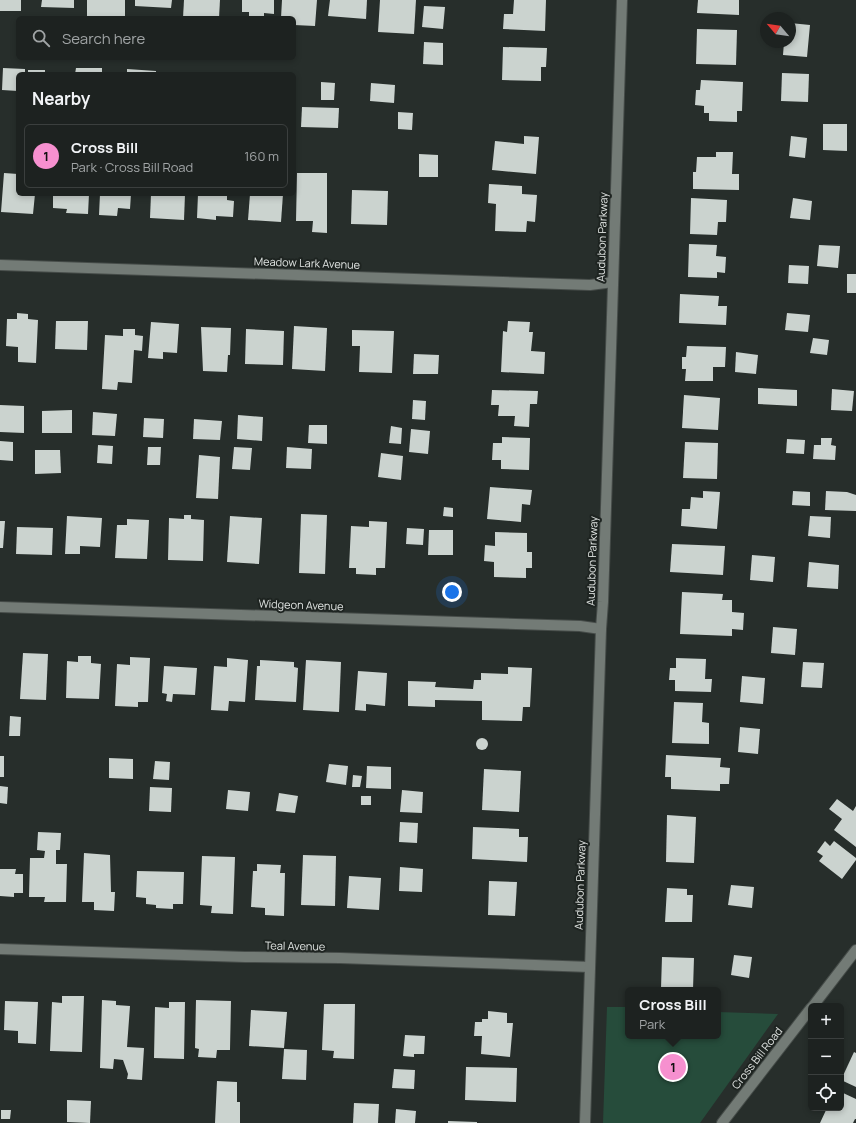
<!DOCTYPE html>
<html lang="en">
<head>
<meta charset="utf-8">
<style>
  :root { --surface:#1d2220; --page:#252a29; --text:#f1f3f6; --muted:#a0a4a5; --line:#3b3f3e; --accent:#f690cf }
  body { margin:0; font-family:Manrope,sans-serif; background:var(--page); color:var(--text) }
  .controls { position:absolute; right:12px; bottom:12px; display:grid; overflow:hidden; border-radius:6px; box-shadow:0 2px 6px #0003 }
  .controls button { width:36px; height:36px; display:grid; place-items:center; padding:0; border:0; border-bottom:1px solid var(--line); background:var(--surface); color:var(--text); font:20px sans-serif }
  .compass { position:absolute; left:760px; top:12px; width:36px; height:36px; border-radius:50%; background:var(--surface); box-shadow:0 2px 6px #0003; rotate:299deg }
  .you { position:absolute; left:452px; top:592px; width:14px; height:14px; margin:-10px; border:3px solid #fff; border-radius:50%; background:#1a73e8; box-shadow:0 0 0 6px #1a73e833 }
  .badge { display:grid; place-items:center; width:26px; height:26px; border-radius:50%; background:var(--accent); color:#111; font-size:13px; font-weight:700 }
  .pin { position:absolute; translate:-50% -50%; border:2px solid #fff; box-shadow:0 1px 4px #0006 }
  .popup { position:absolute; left:625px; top:987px; width:96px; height:52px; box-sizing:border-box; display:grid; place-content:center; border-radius:6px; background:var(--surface); filter:drop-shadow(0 1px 3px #0005); font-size:13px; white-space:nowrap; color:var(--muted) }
  .popup b { font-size:15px; color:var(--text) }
  .popup::after { content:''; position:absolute; left:50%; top:100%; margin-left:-8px; border:8px solid transparent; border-top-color:var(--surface) }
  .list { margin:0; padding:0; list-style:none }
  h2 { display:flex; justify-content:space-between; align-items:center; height:52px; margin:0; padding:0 16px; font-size:17px }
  h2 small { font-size:13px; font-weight:400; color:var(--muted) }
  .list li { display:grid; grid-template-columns:26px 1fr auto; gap:12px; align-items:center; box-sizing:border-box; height:64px; margin:0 8px 8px; padding:0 8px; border:1px solid var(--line); border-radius:6px }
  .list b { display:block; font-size:15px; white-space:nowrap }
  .list p { margin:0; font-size:13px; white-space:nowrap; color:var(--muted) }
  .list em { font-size:13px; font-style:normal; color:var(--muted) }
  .icon { flex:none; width:22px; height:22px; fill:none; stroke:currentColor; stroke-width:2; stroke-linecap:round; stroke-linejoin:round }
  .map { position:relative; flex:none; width:856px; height:1123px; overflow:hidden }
  .search { position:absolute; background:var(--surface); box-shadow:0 2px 6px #0003; left:16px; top:16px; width:280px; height:44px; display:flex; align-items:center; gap:10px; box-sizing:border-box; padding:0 14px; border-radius:6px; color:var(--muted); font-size:15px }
  .panel { position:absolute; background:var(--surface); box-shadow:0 2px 6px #0003; left:16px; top:72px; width:280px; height:124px; border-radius:6px }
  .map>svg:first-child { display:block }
  .green { fill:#264c3b }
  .building { fill:#cbd3cf }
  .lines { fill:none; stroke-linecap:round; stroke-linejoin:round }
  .minor-casing { stroke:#464c49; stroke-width:12 }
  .minor { stroke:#737b76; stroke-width:10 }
  .labels { text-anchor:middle; stroke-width:4; stroke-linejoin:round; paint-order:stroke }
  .street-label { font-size:11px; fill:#e1e5e3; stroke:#1e2421 }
</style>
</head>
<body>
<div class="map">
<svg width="856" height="1123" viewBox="0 0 856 1123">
  <rect width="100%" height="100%" fill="#272e2b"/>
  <path class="green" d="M607,1007H628V1036H718V1012L778,1014L700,1123H603Z"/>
  <g class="building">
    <rect x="0" y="0" width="21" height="11"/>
    <path d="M42,0H74V8L41,7Z"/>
    <rect x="87" y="0" width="38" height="18"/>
    <path d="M135,0H172L171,8L135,6Z"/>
    <path d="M184,0H220L219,18H183Z"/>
    <path d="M242,0H274V14L264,13V18H249V12H242Z"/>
    <path d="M282,0H317L315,26L294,25V18H281Z"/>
    <path d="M330,0H367L366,19L328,16Z"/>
    <path d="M380,0H416L414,34L378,32Z"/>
    <path d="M514,0H546L545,31L503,29L504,14H513Z"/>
    <path d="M698,0H739V15L697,13Z"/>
    <path d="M424,6L445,7L443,29L422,27Z"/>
    <path d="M790,23L810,25L807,57L783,55L784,42H790Z"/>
    <path d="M697,29L737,30L736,65L696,64Z"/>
    <path d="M424,42L443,43V65L423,64Z"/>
    <path d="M503,47L547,48L546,67H541V81L502,80Z"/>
    <path d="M3,68L25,69V74H18V91L2,90Z"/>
    <path d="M76,68H102V74H75Z"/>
    <path d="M127,69L156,71V74H127Z"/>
    <rect x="28" y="70" width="17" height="4"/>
    <path d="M782,73L809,74L808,102L781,101Z"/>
    <path d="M701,80L743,82L742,111H737V122L709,121V113H704V106L695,105L696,90H700Z"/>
    <path d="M321,82L335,83L334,100H321Z"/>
    <path d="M371,83L395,85L394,103L370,101Z"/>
    <path d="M302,107L339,108L338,128L301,127Z"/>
    <path d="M398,112L413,113L412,130L398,129Z"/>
    <path d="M823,124H847V151L823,150Z"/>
    <path d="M524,136L539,137L536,174L492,170L495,141L524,144Z"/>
    <path d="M791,136L807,138L805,158L789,156Z"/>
    <path d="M716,152H733L732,174H739V190L693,189V172H696L697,157H716Z"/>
    <path d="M419,154L438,155V177H419Z"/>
    <path d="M4,173L18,174V194H35L33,214L1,212Z"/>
    <path d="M297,173H327V233L312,232L313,221H296Z"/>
    <path d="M489,184L522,186V194L537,195L535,222L527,221L526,232L495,231L496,204L488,203Z"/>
    <path d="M352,190L388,191L387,225L351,224Z"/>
    <path d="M53,194H89L88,214L66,213L67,209L53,208Z"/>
    <path d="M100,194H131L130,209L118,208L117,216L99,215Z"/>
    <path d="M151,194H185L184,220L150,218Z"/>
    <path d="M198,194H227V200L234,201L233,217L216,216V220L197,218Z"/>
    <path d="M250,194H283L281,222L248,220Z"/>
    <path d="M691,198L727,200L726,222H718L717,235L690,234Z"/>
    <path d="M793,198L812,201L810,220L790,218Z"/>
    <path d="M689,244L717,245L716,256L726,257L725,273L717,272V278L688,277Z"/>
    <path d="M819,245L840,246L838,268L817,266Z"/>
    <path d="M789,265L809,266L808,284L788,283Z"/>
    <rect x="847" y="274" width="9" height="19"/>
    <path d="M680,294L719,296L718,306H727L726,325L679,323Z"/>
    <path d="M17,313L28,314V319L38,320L36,363L18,362V347L6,346L7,319H17Z"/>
    <path d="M787,313L810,315L808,332L785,330Z"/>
    <path d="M56,321H88L87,350L55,349Z"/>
    <path d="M508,321L530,322L529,332H533L531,351L545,352L544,374L501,372L503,331L507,332Z"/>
    <path d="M151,322L179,324L177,353L163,352V359L148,358Z"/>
    <path d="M294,326L327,328L325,371L292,369Z"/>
    <path d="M201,327L231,328L230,355H228L227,372L203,371Z"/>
    <path d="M123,329H135V335L143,336L142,351L134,350L132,383L118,382L117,390L102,389L105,335L123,336Z"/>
    <path d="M246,329L284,331L283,365L245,364Z"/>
    <path d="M352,330L394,331L392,373L359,372L360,346H352Z"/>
    <path d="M813,338L829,340L827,355L810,353Z"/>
    <path d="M687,346L726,347L725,367H713V381H685L686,369H682V357H686Z"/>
    <path d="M736,352L758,355L756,374L735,372Z"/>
    <path d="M414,354L439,355L438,374H413Z"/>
    <path d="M758,388L797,390V406L758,404Z"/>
    <path d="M832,389L854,391L852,411L831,410Z"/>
    <path d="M492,390L538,391L537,404H530L529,427L514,426L515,416H498L499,405H491Z"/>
    <path d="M684,395L720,398L718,430L682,428Z"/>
    <path d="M413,400L426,401L425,420L412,419Z"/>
    <path d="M0,405L24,406V433L0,432Z"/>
    <path d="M72,410V433H42V411Z"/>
    <path d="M93,412L117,414L115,436L92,435Z"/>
    <path d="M238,415L263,417L262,441L237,439Z"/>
    <path d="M144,418L164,419L163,438L143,437Z"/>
    <path d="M194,419L222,421L220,440L193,439Z"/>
    <path d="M309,425H327V444L308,443Z"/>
    <path d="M391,426L402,428L401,444L389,443Z"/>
    <path d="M411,429L430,431L428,454L409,452Z"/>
    <path d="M502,437L530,438L529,470L501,469V460H492L493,443H502Z"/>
    <path d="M821,438H832L831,445L836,446L835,460L813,459L814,445H821Z"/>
    <path d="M787,439L805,440L804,454L786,453Z"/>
    <path d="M0,441L13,442V461L0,460Z"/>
    <path d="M685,442L718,443L717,479L683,478Z"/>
    <path d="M98,445L113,446L112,464L97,463Z"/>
    <path d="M148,447H161L160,465H147Z"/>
    <path d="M234,447L252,448L250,470L232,469Z"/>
    <path d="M287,447L312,449L311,469L286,468Z"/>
    <path d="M35,450H60L61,473L35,474Z"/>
    <path d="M381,453L403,456L401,480L378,477Z"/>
    <path d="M199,455L220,457L218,499L196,498Z"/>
    <path d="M490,487L532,490L530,505L522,504L521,522L487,519Z"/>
    <path d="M703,491L720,492L717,529L681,526L682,509H690L691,497L703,498Z"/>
    <path d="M793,491L810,492V506L792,505Z"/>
    <path d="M826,491L847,492L856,495V511L825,510Z"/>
    <path d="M444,507L453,508V517L443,516Z"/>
    <path d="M301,514L327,515L325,574L299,573Z"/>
    <path d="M184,515H191V519L204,520L203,561L168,560L169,518L184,519Z"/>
    <path d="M67,516L102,518L100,547L80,546V554H65Z"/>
    <path d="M230,516L262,518L259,564L227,562Z"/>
    <path d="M810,516L831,517L830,538L808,536Z"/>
    <path d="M127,519L149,520L147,559L115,558L117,525H127Z"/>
    <path d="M0,521H5L3,548H0Z"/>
    <path d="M369,521L387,522L385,568H376V575L356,574V568H349L351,526L369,527Z"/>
    <path d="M17,527L53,528L52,555L16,554Z"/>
    <path d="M407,528L424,529L423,545L406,544Z"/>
    <path d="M429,530H453V555H428Z"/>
    <path d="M495,532L527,533V552H532V568H526V578L494,577V562L484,561L485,545L495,546Z"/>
    <path d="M672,544L725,546L723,575L670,572Z"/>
    <path d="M752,555L775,557L773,582L750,580Z"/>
    <path d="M809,562L839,565L838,589L807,587Z"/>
    <path d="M682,592L723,594L722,600H732V612L744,613L743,630L732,629V636L680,634Z"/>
    <path d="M773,627L797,629L795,655L771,653Z"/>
    <path d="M23,653L48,654L46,700L20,699Z"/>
    <path d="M78,656H91V663L101,664L99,699L66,698L67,661L78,662Z"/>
    <path d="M130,657L150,658L148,702H138V707L115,706L117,664L130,665Z"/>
    <path d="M227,658L248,660L245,702L229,701L228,711L211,710L214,666L227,667Z"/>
    <path d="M676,658L706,659L705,679H712L711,692L675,691V680H669L670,668H676Z"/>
    <path d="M260,660L294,662V667L298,668L296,702L255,700L257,666H260Z"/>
    <path d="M306,660L341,662L339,712L303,710Z"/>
    <path d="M803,662L824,663L822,688L801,687Z"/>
    <path d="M164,666L197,668L195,695L173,694L172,702L166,701L167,694L162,693Z"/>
    <path d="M508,667L532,668L530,707H523L522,721L482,720V701L435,700V707L408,706V681L436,682L435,687L473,689L474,680H481V673L508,674Z"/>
    <path d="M358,671L387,673L385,706L366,704V711L355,710Z"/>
    <path d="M742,676L765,678L763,704L740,702Z"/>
    <path d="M674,702L703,703L702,722L709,723V744L672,743Z"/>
    <path d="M10,716L21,717L20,736H9Z"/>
    <path d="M740,727L760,729L758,754L738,752Z"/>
    <circle cx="482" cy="744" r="6"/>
    <path d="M666,755L721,758L720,767L730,768L729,784H720V791L671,789V777H665Z"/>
    <rect x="0" y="756" width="4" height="21"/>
    <path d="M109,758L133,759V779L109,778Z"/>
    <path d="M155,761L170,762L169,780L153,779Z"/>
    <path d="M329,764L348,766L346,785L326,782Z"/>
    <path d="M367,766L391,767V789L366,788Z"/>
    <path d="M484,769L521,771L519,812L482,810Z"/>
    <path d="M353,775L362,776L360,787H352Z"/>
    <path d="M0,786L8,787L7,804L0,803Z"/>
    <path d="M150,787L172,788L171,812L149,811Z"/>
    <path d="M228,790L250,792L248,811L226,809Z"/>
    <path d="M402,790L423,792L422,813L400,812Z"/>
    <path d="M279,793L298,796L295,813L276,811Z"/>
    <rect x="361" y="796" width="10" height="9"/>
    <path d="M837,799L853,811L856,806V847L834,830L842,819L829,809Z"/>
    <path d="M667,815L696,817L694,863L666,862Z"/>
    <path d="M400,822L418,823L417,843L399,842Z"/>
    <path d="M473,827L519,829V837H528L527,862L472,859Z"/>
    <path d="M38,832L61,833L60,850H56V864H67L66,902H44L45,897H29L30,858H44L45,851L37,850Z"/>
    <path d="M825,841L830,846L834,841L856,858V860L842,879L819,861L823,856L817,852Z"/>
    <path d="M84,853L110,855L111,892H115L114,911L94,910V902H82Z"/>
    <path d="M303,855L336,856L335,906L301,905Z"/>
    <path d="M202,856L235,857L233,914L211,913L212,906L200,905Z"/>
    <path d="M257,864L281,865L280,873H285L284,916L265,915V908L251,907L253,871H257Z"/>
    <path d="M400,867L423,869L422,892L399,891Z"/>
    <path d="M0,869H16L15,874H23V893H14V897L0,896Z"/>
    <path d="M137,871L184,872L183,904H173V909L156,908V905L146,904V898L136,897Z"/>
    <path d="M349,876L381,878L379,910L347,908Z"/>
    <path d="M489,881L517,882L515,916L488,915Z"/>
    <path d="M731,885L754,887L752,908L728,905Z"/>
    <path d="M667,888L687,889V895H693L692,922H665Z"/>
    <path d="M734,955L752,957L749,978L731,975Z"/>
    <path d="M662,957L694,958L693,989L661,988Z"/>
    <path d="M62,996H84L82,1052L50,1051L52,1002L62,1003Z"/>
    <path d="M102,1000L116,1001V1005L130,1006L127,1047L144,1048L142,1080L127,1079L128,1074L123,1060L114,1059L113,1069L100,1068Z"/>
    <path d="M196,1000L231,1001L230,1050H217L216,1058L198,1057L199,1049L195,1048Z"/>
    <path d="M5,1001L38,1002L36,1044L18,1043V1031L4,1030Z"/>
    <path d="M169,1002H185L184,1059L154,1058L155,1007L169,1008Z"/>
    <path d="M324,1004H355L354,1059L333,1058L334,1051L322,1050Z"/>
    <path d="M251,1010L287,1012L284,1048L249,1046Z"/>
    <path d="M488,1011L507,1013V1023H513L510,1057L481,1054L482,1036H474L475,1022H482V1019H488Z"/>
    <path d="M405,1035L425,1036L424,1054H414V1057L403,1056Z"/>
    <path d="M284,1049L307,1050L306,1080L282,1079Z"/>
    <path d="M854,1052L856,1053V1087L841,1080Z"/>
    <path d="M466,1067L517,1068L516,1102L465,1100Z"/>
    <path d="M394,1069L415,1070L414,1089L392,1088Z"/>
    <path d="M217,1081L237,1082V1102H240V1123H215Z"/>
    <path d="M841,1092L856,1099V1119H855L853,1123H820L827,1108H841Z"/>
    <path d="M67,1100L91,1101L90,1123L67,1122Z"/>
    <path d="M354,1103L379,1104L378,1123H353Z"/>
    <path d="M396,1109L416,1111L415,1123H395Z"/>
    <path d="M1,1110H11L10,1119H1Z"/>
    <path d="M448,1121L477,1122V1123H448Z"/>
  </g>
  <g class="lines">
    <g class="minor-casing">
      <g id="minor">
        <path d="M0,265L590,285L613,282"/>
        <path d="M0,607L580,626L601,629"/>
        <path d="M0,949L245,957L340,958L590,967"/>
        <path d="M813,1006L856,950"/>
        <path d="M585,1123L601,629L603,602L622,0"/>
        <path d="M722,1123L811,1008"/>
      </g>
    </g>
    <use href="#minor" class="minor"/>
  </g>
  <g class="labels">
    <g class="street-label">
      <text transform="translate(602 237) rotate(-88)" y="4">Audubon Parkway</text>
      <text transform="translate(307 263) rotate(2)" y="4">Meadow Lark Avenue</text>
      <text transform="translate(592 561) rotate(-88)" y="4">Audubon Parkway</text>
      <text transform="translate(301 605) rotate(2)" y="4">Widgeon Avenue</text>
      <text transform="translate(580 885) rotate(-88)" y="4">Audubon Parkway</text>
      <text transform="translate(295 946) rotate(1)" y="4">Teal Avenue</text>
      <text transform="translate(757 1058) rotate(-52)" y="4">Cross Bill Road</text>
    </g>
  </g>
</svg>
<div class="controls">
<button>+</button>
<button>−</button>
<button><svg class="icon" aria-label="locate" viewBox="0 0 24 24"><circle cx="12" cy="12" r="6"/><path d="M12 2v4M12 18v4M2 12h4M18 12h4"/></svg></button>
</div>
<svg class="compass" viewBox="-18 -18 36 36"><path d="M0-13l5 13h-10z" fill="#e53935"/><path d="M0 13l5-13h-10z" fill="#a0a4a5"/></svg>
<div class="you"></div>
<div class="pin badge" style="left:673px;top:1067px">1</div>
<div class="popup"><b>Cross Bill</b>Park</div>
<div class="search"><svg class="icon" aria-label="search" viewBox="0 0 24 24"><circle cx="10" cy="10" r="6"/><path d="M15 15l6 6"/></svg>Search here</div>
<section class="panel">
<h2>Nearby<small></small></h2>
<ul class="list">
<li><span class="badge">1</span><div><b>Cross Bill</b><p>Park · Cross Bill Road</p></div><em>160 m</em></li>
</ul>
</section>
</div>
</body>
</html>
